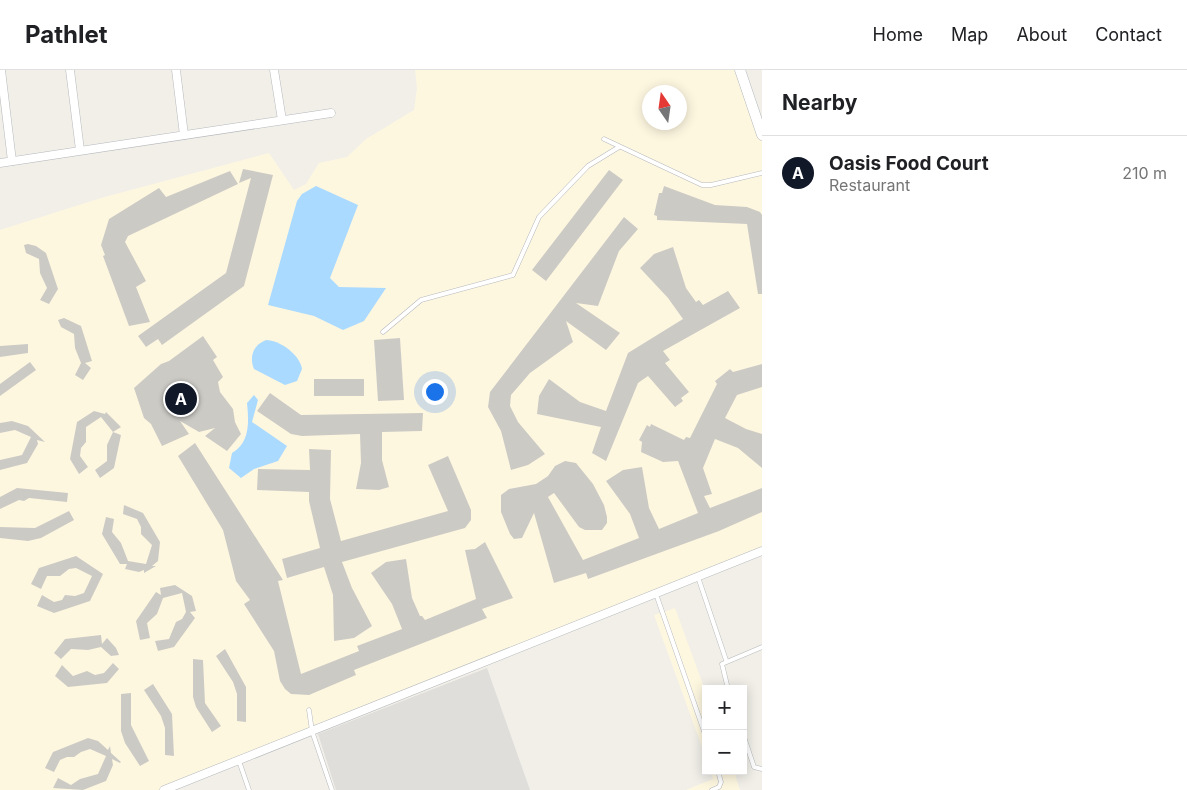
<!DOCTYPE html>
<html lang="en">
<head>
<meta charset="utf-8">
<style>
  :root { --surface:#fff; --page:#f6f6f6; --text:#202124; --muted:#757577; --line:#e0e0e0; --accent:#111827 }
  body { margin:0; font-family:Inter,sans-serif; background:var(--page); color:var(--text) }
  .controls { position:absolute; right:15px; bottom:15px; display:grid; overflow:hidden; border-radius:0px; box-shadow:0 2px 12px #0003 }
  .controls button { width:45px; height:45px; display:grid; place-items:center; padding:0; border:0; border-bottom:1px solid var(--line); background:var(--surface); color:var(--text); font:25px sans-serif }
  .compass { position:absolute; left:642px; top:15px; width:45px; height:45px; border-radius:50%; background:var(--surface); box-shadow:0 2px 12px #0003; rotate:347deg }
  .you { position:absolute; left:434px; top:321px; width:18px; height:18px; margin:-12px; border:4px solid #fff; border-radius:50%; background:#1a73e8; box-shadow:0 0 0 8px #1a73e833 }
  .badge { display:grid; place-items:center; width:32px; height:32px; border-radius:50%; background:var(--accent); color:#fff; font-size:16px; font-weight:700 }
  .pin { position:absolute; translate:-50% -50%; border:2px solid #fff; box-shadow:0 1px 5px #0006 }
  .list { margin:0; padding:0; list-style:none }
  h2 { display:flex; justify-content:space-between; align-items:center; height:65px; margin:0; padding:0 20px; font-size:21px }
  h2 small { font-size:16px; font-weight:400; color:var(--muted) }
  .list li { display:grid; grid-template-columns:32px 1fr auto; gap:15px; align-items:center; box-sizing:border-box; height:75px; padding:0 20px; border-top:1px solid var(--line) }
  .list b { display:block; font-size:19px; white-space:nowrap }
  .list p { margin:0; font-size:16px; white-space:nowrap; color:var(--muted) }
  .list em { font-size:16px; font-style:normal; color:var(--muted) }
  .map { position:relative; flex:none; width:762px; height:720px; overflow:hidden }
  header { display:flex; align-items:center; gap:30px; box-sizing:border-box; height:70px; padding:0 25px; background:var(--surface); border-bottom:1px solid var(--line) }
  header strong { font-size:24px }
  nav { display:flex; gap:28px; margin-inline-start:auto; font-size:18px }
  main { display:flex }
  aside { flex:1; background:var(--surface) }
  .map>svg:first-child { display:block }
  .commercial { fill:#fef7e0; fill-rule:evenodd }
  .industrial { fill:#e0deda }
  .water { fill:#aadaff }
  .building { fill:#cccac5 }
  .lines { fill:none; stroke-linecap:round; stroke-linejoin:round }
  .lane-casing { stroke:#b5b8bc; stroke-width:5 }
  .street-casing { stroke:#b5b8bc; stroke-width:9 }
  .secondary-casing { stroke:#b6babf; stroke-width:11 }
  .lane { stroke:#fff; stroke-width:4 }
  .street { stroke:#fff; stroke-width:8 }
  .secondary { stroke:#fff; stroke-width:10 }
</style>
</head>
<body>
<header>
<strong>Pathlet</strong>
<nav><a>Home</a><a>Map</a><a>About</a><a>Contact</a></nav>
</header>
<main>
<div class="map">
<svg width="762" height="720" viewBox="0 0 762 720">
  <rect width="100%" height="100%" fill="#f1efe8"/>
  <g class="commercial">
    <path d="M415,0H743L762,61V478L158,720H0V160L101,128L269,83L294,120L306,114L319,93L347,87L366,69L414,40L417,18ZM650,22H680V52H650Z"/>
    <path d="M675,538L706,623V688L654,545Z"/>
    <path d="M711,701H734L740,720H686L713,709Z"/>
  </g>
  <path class="industrial" d="M487,598L530,720H336L318,664Z"/>
  <g class="water">
    <path d="M316,116L358,135L330,208L339,217L386,218L364,251L343,260L314,246L268,235L297,131L302,124Z"/>
    <path d="M266,270C280,270 300,285 302,299L297,311L285,315L254,299C249,287 253,275 266,270Z"/>
    <path d="M254,325L258,330L252,352L287,376L278,391L254,399L241,408L229,398L232,383C250,373 249,352 247,333Z"/>
  </g>
  <g class="building">
    <path d="M243,99L273,105L244,216L162,275L158,269L146,277L138,266L226,203L251,108L239,113Z"/>
    <path d="M609,100L623,110L546,211L532,200Z"/>
    <path d="M230,101L238,114L128,166L125,172L146,211L136,217L150,252L129,256L103,186L105,185L101,175L109,149L159,118L166,127Z"/>
    <path d="M664,116L715,135L747,137L760,142L762,145V224H758L747,154L657,150V146L654,145L659,123H662Z"/>
    <path d="M624,147L638,159L619,181L598,236L576,233L620,263L606,280L566,251L573,272L530,303L511,325L510,336L518,352L545,384L528,395L511,400L501,361L488,337L490,322Z"/>
    <path d="M28,174L36,176L46,183L58,219L49,234L40,230L47,218L40,203L39,189L26,183L24,175Z"/>
    <path d="M673,177L686,218L696,232L699,230L703,235L728,221L740,238L663,281L670,290L665,293L689,322L681,328L683,331L675,337L648,306L638,313L606,391L592,383L601,357L537,344L539,326L549,309L580,332L606,341L628,283L683,249L668,228L640,198L654,184Z"/>
    <path d="M64,248L81,256L92,291L85,293L91,298L83,310L75,305L81,293L75,278L74,264L61,257L58,250Z"/>
    <path d="M203,266L217,287L213,290L223,307L218,312L220,322L233,339L235,352L241,364L227,381L205,366L215,358L199,362L180,351L189,364L162,376L151,354L144,348L134,318L161,294L169,291Z"/>
    <path d="M400,268L404,330L378,331L374,270Z"/>
    <path d="M28,274V283L0,287V276Z"/>
    <path d="M30,292L36,300L0,326V314Z"/>
    <path d="M762,294V317L737,325L725,348L746,359L762,364V398L738,378L715,369L703,398L712,424L704,426L710,438L762,418V442L719,461L588,509L586,503L554,513L534,443L522,468L514,469L510,464L501,442V425L509,419L536,414L548,406L555,396L565,391L576,393L593,414L604,435L607,447V453L602,460H585L579,457L554,423L548,427L583,490L639,468L630,444L606,411L623,400L642,397L649,438L659,459L698,443L678,391L663,392L641,382L642,372L639,370L647,355L650,357L651,354L684,370L686,367L690,368L717,314L715,311L730,299L733,302Z"/>
    <rect x="314" y="309" width="50" height="17"/>
    <path d="M270,323L301,345L423,343L422,361L382,362V390L389,417L379,420L356,419L361,393L360,364L302,366L291,364L257,341Z"/>
    <path d="M94,341L105,344L106,342L121,357L113,362L121,365L114,398L100,408L95,400L107,391V375L113,362L101,347L86,357V372L81,378L80,386L88,397L79,404L70,389L77,352Z"/>
    <path d="M12,351L28,356L45,372L37,370L38,374L27,393L0,400V390L22,385L31,367L15,360L0,363V353Z"/>
    <path d="M195,373L283,510L278,511L301,604L359,581L357,576L402,559L392,534L371,503L386,492L406,489L412,528L420,546H422L425,550L476,529L465,480L475,479L485,472L513,528L482,539L487,548L354,600L356,605L309,625L291,624L285,619L280,611L274,581L244,534L250,530L236,511L223,460L178,386Z"/>
    <path d="M309,379L331,380L330,429L341,471L448,441L428,395L448,386L471,440V450L465,458L342,492L352,518L372,556L354,568L334,571L333,525L324,497L287,508L282,489L320,478L309,431V422L257,420L258,399L310,400Z"/>
    <path d="M17,418L68,423L67,432L29,428L24,431L19,430L0,439V427Z"/>
    <path d="M124,435L143,443L160,472L158,491L152,496H156L144,503V500L139,502L125,499L127,494H120L102,464L106,447L114,449L112,462L121,473L128,491L146,494L152,475L141,464V457L137,449L123,444Z"/>
    <path d="M69,441L74,450L41,468L28,471L0,468V457L35,458Z"/>
    <path d="M76,486L103,504L90,531L54,543L37,536L42,525L54,532L62,530L65,525L75,526L84,523L92,506L76,498L69,499L60,506H47L41,519L31,514L39,498Z"/>
    <path d="M175,515L192,526L196,541L190,542L195,548L174,577L158,581L155,571L169,569L176,552L182,549L186,542L182,523L163,528L157,544L147,553L150,568L140,570L136,551L156,522L161,525L160,518Z"/>
    <path d="M101,565L102,574L107,568L116,578L119,585L111,586L101,577L88,580L71,579L61,589L54,583L65,569Z"/>
    <path d="M225,579L246,617V652L237,651V624L233,612L216,586Z"/>
    <path d="M193,589L203,590L205,633L221,656L212,662L196,637L193,627Z"/>
    <path d="M113,593L119,599L107,613L68,617L55,606L62,595L73,606L87,601L95,605L104,603Z"/>
    <path d="M153,614L172,644L174,686L165,685V658L161,646L144,620Z"/>
    <path d="M131,623V655L149,691L140,696L125,673L121,661V624Z"/>
    <path d="M88,668L98,671L108,680L110,676L111,683L121,692L120,693L112,689L113,695L106,711L83,720L53,718L58,708L71,715L80,709L98,704L106,686L90,679L81,682L74,687H67L60,690L54,702L45,698L53,682Z"/>
  </g>
  <g class="lines">
    <g class="lane-casing">
      <g id="lane">
        <path d="M604,69L702,115H711L762,103"/>
        <path d="M383,262L421,230L513,205L539,147L588,96L619,77"/>
        <path d="M698,507L726,590"/>
        <path d="M656,524L706,667"/>
        <path d="M728,619L722,594L762,577"/>
        <path d="M309,640L312,661L332,720"/>
        <path d="M743,664L754,697L762,699"/>
        <path d="M239,691L249,720"/>
        <path d="M712,720L719,717L721,712L718,701"/>
      </g>
    </g>
    <g class="street-casing">
      <g id="street">
        <path d="M1,0L12,91"/>
        <path d="M70,0L80,80"/>
        <path d="M176,0L184,65"/>
        <path d="M274,0L282,50"/>
        <path d="M0,93L331,43"/>
        <path d="M164,720L762,481"/>
      </g>
    </g>
    <g class="secondary-casing">
      <path id="secondary" d="M740,0L762,65"/>
    </g>
    <use href="#lane" class="lane"/>
    <use href="#street" class="street"/>
    <use href="#secondary" class="secondary"/>
  </g>
</svg>
<div class="controls">
<button>+</button>
<button>−</button>
</div>
<svg class="compass" viewBox="-18 -18 36 36"><path d="M0-13l5 13h-10z" fill="#e53935"/><path d="M0 13l5-13h-10z" fill="#757577"/></svg>
<div class="you"></div>
<div class="pin badge" style="left:181px;top:329px">A</div>
</div>
<aside>
<h2>Nearby<small></small></h2>
<ul class="list">
<li><span class="badge">A</span><div><b>Oasis Food Court</b><p>Restaurant</p></div><em>210 m</em></li>
</ul>
</aside>
</main>
</body>
</html>
